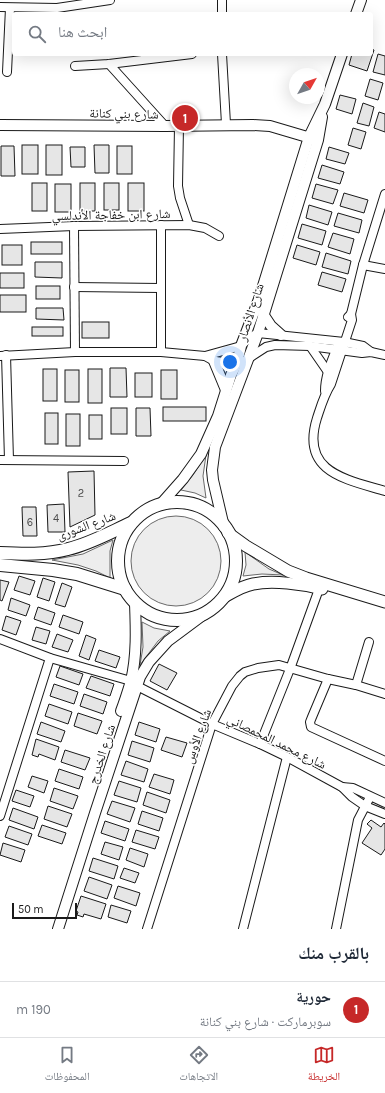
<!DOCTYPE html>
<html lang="ar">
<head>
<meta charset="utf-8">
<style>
  :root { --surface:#fff; --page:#f2f2f3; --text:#1f2937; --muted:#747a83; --line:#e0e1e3; --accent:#c62828 }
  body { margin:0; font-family:Karla,"Noto Naskh Arabic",sans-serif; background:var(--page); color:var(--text); direction:rtl }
  .compass { position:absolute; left:289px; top:68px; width:36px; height:36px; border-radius:50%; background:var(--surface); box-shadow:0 4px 16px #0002; rotate:50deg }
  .scale { position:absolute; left:12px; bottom:10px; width:65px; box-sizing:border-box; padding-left:4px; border:2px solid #1a1a1a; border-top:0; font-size:11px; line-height:14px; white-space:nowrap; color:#1a1a1a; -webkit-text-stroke:3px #fff; paint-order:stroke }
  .you { position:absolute; left:230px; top:362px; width:14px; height:14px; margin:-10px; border:3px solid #fff; border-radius:50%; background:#1a73e8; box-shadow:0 0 0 6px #1a73e833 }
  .badge { display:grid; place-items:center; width:26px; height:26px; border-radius:50%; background:var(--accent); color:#fff; font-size:13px; font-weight:700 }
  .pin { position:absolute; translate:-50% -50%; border:2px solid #fff; box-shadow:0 1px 4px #0006 }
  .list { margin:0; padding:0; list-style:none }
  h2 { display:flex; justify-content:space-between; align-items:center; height:52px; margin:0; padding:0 16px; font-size:17px }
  h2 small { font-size:13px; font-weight:400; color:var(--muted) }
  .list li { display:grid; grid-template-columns:26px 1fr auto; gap:12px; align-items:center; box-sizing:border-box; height:56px; padding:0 16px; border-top:1px solid var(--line) }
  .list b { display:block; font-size:15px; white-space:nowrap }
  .list p { margin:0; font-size:13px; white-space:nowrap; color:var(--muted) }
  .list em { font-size:13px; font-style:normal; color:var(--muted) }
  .icon { flex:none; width:22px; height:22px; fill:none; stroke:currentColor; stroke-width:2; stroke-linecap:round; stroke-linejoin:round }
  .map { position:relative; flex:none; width:385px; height:929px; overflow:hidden; direction:ltr }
  .search { position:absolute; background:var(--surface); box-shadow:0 4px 16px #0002; left:12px; right:12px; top:12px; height:44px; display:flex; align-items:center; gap:10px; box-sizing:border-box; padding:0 14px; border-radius:4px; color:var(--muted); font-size:15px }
  .sheet { height:108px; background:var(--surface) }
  nav { display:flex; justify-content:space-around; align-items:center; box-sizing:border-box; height:56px; border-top:1px solid var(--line); background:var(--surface); font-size:11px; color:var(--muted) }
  nav a { display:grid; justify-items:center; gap:2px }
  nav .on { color:var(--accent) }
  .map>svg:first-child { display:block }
  .built { fill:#ededed; stroke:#6a6a6a }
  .building { fill:#e6e6e6; stroke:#1a1a1a }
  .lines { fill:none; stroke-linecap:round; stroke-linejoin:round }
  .minor-casing { stroke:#1a1a1a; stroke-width:10 }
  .tertiary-casing { stroke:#1a1a1a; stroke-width:12 }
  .secondary-casing { stroke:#1a1a1a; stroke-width:13 }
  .primary-casing { stroke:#1a1a1a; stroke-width:14 }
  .minor { stroke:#fff; stroke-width:8 }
  .tertiary { stroke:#fff; stroke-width:10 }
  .secondary { stroke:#fff; stroke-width:11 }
  .primary { stroke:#fff; stroke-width:12 }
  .labels { text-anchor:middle; stroke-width:3; stroke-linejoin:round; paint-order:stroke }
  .number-label { font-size:11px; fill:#4d4d4d }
  .street-label { font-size:13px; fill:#1a1a1a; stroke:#fff }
</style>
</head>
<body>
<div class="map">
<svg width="385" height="929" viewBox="0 0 385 929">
  <rect width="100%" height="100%" fill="#fff"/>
  <g class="built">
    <path d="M206,455L203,476L206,498L195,493L181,490L193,475Z"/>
    <circle cx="176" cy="561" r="45"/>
    <path d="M113,540L110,551V578L96,571L78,565L52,560L83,554Z"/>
    <path d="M245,552L269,569L283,575L262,574L243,576L246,565Z"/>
    <path d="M142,622L154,628L170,631L158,641L140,665L143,647Z"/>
  </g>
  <g class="building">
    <path d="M371,49L374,50L367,71L349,65L352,54H371Z"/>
    <path d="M378,54L385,56V75L373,72Z"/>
    <path d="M370,79L383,83L378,100L365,96Z"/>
    <path d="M340,95L356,99L352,114L336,109Z"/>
    <path d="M363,103L374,107L369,126L357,123Z"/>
    <path d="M379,112L385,114V132L374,128Z"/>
    <path d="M353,128L366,132L361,149L348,145Z"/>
    <rect x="22" y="145" width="16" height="29"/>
    <rect x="46" y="145" width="16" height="30"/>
    <path d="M94,145H109V173H95Z"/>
    <path d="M1,146H14L15,176H1Z"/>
    <rect x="117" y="146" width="15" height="28"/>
    <path d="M70,147H85V167H71Z"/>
    <path d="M329,147L349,153L345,164L326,159Z"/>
    <path d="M322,165L344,172L340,184L318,178Z"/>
    <rect x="32" y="183" width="15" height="28"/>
    <rect x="80" y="183" width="15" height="28"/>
    <rect x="104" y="183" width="15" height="27"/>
    <rect x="128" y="183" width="16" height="28"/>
    <rect x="55" y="184" width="16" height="28"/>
    <path d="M316,184L338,190L333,204L312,198Z"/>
    <path d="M344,193L368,200L364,213L340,206Z"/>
    <path d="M309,205L332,212L328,225L306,218Z"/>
    <path d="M338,213L362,220L359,233L334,226Z"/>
    <path d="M302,224L326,231L322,245L298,238Z"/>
    <path d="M333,233L354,239L350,254L328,247Z"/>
    <rect x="31" y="242" width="31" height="12"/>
    <rect x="2" y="245" width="20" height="20"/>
    <path d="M297,245L320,252L316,265L293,258Z"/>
    <path d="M326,253L351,261L348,274L322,267Z"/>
    <path d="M35,262H62V278L35,277Z"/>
    <path d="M322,272L346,279L342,292L318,285Z"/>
    <rect x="0" y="273" width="24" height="15"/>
    <rect x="36" y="286" width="24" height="13"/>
    <rect x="0" y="295" width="26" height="17"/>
    <path d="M36,308H63L64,320L36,319Z"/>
    <rect x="82" y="322" width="27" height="16"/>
    <rect x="32" y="327" width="31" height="9"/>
    <path d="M110,368H126L127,397H110Z"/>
    <rect x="43" y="369" width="14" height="32"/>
    <rect x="88" y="369" width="14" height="34"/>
    <rect x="65" y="370" width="14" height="32"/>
    <rect x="161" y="370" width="16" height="29"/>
    <rect x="135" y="373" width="17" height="24"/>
    <rect x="163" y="407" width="43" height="14"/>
    <rect x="111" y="408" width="16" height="26"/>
    <path d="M136,408H150L151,436H136Z"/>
    <rect x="45" y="413" width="13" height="31"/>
    <rect x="66" y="414" width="14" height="32"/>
    <rect x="89" y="415" width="13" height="24"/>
    <path d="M94,471L95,515L70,527L68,472Z"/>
    <path d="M64,504L65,532H48L47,505Z"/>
    <path d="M22,507H36L37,536H23Z"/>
    <path d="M19,576L35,581L30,595L14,590Z"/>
    <path d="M43,578L55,582L49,601L37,597Z"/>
    <path d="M0,580L9,582L2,601L0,600Z"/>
    <path d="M62,583L72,587L65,607L55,604Z"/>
    <path d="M11,598L30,605L26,616L8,610Z"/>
    <path d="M38,607L55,613L51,625L34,619Z"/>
    <path d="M63,615L83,622L79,634L59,627Z"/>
    <path d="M6,616L21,621L16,635L2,630Z"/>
    <path d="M36,627L50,631L46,644L32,640Z"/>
    <path d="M57,634L73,640L68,652L52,647Z"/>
    <path d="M86,635L96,639L89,660L79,656Z"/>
    <path d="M99,650L120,657L116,668L95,661Z"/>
    <path d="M159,664L177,673L167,690L150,681Z"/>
    <path d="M60,666L83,674L79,685L56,677Z"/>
    <path d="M91,676L114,684L110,696L86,688Z"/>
    <path d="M54,684L78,692L74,704L50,696Z"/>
    <path d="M84,694L107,702L103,714L80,706Z"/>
    <path d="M49,704L72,712L68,724L45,716Z"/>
    <path d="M78,713L102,721L97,734L74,726Z"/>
    <path d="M41,722L65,731L61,742L37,734Z"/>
    <path d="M139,722L160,729L156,742L135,735Z"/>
    <path d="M166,737L187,743L182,757L161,750Z"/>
    <path d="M36,739L59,747L55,760L39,754L38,757L32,755Z"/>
    <path d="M132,741L154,748L150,762L128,755Z"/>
    <path d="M65,750L90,758L85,770L61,762Z"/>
    <path d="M126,761L148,769L144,782L121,775Z"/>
    <path d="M59,769L83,777L79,789L55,781Z"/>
    <path d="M154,774L174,780L170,794L149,787Z"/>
    <path d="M32,776L48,781L44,793L28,787Z"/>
    <path d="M119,781L141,788L137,802L114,795Z"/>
    <path d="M54,788L78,796L73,809L50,801Z"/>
    <path d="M16,790L34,796L30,807L12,801Z"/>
    <path d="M147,792L170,800L166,813L143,805Z"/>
    <path d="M112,801L135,808L130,822L107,814Z"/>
    <path d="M48,806L72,814L67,827L44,819Z"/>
    <path d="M13,808L38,817L34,829L9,820Z"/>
    <path d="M142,811L163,818L159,831L138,824Z"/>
    <path d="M371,820L381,827L384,823L385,824V849L381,855L362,843L372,828L367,824Z"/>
    <path d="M105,821L129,829L125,841L101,833Z"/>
    <path d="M42,825L66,833L62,844L38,836Z"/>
    <path d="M9,826L32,834L28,845L5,837Z"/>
    <path d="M136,830L159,837L155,849L132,842Z"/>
    <path d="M105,842L123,847L119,860L101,854Z"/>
    <path d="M3,843L25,850L21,862L0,855Z"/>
    <path d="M130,848L148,854L144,867L126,860Z"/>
    <path d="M93,858L118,866L114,879L89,871Z"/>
    <path d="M124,868L139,873L135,883L120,878Z"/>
    <path d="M89,877L112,885L107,899L84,891Z"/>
    <path d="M118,886L140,893L136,906L114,898Z"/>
    <path d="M81,896L106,904L101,919L84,914L83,917L77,915L78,912L76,911Z"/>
    <path d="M111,905L131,911L127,923L108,917Z"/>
  </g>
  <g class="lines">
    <g class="minor-casing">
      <g id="minor">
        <path d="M222,0V14"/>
        <path d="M0,7L57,8L110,0"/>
        <path d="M222,54L226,124"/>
        <path d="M109,64L165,126"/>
        <path d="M75,66L109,64L192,54"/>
        <path d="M7,72L10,8"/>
        <path d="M179,126L178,186L180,198L189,225"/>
        <path d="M74,226L75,352"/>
        <path d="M0,229L74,226L189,225L205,228L219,236"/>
        <path d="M363,265L385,269"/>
        <path d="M74,287L160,288"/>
        <path d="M351,314L352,320L331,384C324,395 321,406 317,418C300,472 345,479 385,491"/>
        <path d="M348,317L351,314L363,265L385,194"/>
        <path d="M310,346L328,372"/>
        <path d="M161,352V225"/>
        <path d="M6,355L9,460"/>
        <path d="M0,356L75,352H161L205,356L214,361L237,363L243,362L266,347L275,345L310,346L362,353L371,352L385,355"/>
        <path d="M205,356L241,346L249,338L258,333L344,342L363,346L371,352"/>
        <path d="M325,391C325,375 332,360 338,345"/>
        <path d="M0,460L124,461"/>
        <path d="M0,639L50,658L131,681"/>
        <path d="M328,679L312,717L310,722L311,727L385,761"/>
        <path d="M356,685L369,642"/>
        <path d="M137,686L212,724L260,744L287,757L342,787L352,797L365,806L385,814"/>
        <path d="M260,744L290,669L319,589"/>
        <path d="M342,787L353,788L385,803"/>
        <path d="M0,816L50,658"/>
        <path d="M147,929L212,724L232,686L240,676L245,672L258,668L279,665L328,679L356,685L385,694"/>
        <path d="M243,929L287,757"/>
        <path d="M336,929L358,820L370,797"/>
      </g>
    </g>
    <g class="tertiary-casing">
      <g id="tertiary">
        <path d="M356,14L361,0"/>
        <path d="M0,125L165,126L253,125L270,126L314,139"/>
        <path d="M263,314L271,326L281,335"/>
        <path d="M214,361L226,390"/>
        <path d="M160,505L183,479L201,454L218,416L231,375L237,363L241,346L259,299L309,137L325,104L342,54"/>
        <path d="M224,527L213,480L212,470L215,447L258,333L318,140L322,117"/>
        <path d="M121,711C125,701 128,691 131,681C137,655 136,629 135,603"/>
        <path d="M58,929L95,813L140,677L149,662L168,641L207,612"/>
      </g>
    </g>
    <g class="secondary-casing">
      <g id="secondary">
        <path d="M228,533L246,546L288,571L306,578L385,602"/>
        <path d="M224,597C233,592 242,586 253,584C273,580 302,584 322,589"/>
      </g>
    </g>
    <g class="primary-casing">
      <g id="primary">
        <circle cx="177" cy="561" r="59"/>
        <path d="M0,553C23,554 46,555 68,549C90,544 111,532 131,523"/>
        <path d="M0,565L53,570L77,574L125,589"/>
      </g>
    </g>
    <use href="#minor" class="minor"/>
    <use href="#tertiary" class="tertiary"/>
    <use href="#secondary" class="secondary"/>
    <use href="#primary" class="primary"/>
  </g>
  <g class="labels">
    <g class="number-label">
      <text x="81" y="497">2</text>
      <text x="56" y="522">4</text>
      <text x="30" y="526">6</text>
    </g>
    <g class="street-label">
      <text transform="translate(124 113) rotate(1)" y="5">شارع بني كنانة</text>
      <text transform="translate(111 214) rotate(-1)" y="5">شارع ابن خفاجة الأندلسي</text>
      <text transform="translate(250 312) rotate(-72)" y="5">شارع الأنصار</text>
      <text transform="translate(86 525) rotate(-20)" y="5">شارع الشورى</text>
      <text transform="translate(197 736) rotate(-70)" y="5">شارع الأوس</text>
      <text transform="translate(277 741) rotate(26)" y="5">شارع محمد المحمصاني</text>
      <text transform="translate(101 754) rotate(-72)" y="5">شارع الخدرج</text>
    </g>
  </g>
</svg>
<svg class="compass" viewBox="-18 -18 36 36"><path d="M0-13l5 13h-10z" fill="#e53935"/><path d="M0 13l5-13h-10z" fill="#747a83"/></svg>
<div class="scale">50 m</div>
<div class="you"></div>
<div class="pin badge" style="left:185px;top:118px">1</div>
<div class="search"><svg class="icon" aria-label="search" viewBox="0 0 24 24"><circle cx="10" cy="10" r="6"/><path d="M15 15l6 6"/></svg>ابحث هنا</div>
</div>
<section class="sheet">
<h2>بالقرب منك<small></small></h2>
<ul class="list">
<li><span class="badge">1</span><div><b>حورية</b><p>سوبرماركت · شارع بني كنانة</p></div><em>190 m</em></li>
</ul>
</section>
<nav>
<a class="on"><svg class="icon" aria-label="map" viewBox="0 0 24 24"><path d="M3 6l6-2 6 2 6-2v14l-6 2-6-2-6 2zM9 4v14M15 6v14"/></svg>الخريطة</a>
<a><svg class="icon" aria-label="directions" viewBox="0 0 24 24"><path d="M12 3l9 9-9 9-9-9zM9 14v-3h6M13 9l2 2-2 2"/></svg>الاتجاهات</a>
<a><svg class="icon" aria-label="saved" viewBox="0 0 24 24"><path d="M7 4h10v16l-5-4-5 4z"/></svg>المحفوظات</a>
</nav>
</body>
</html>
